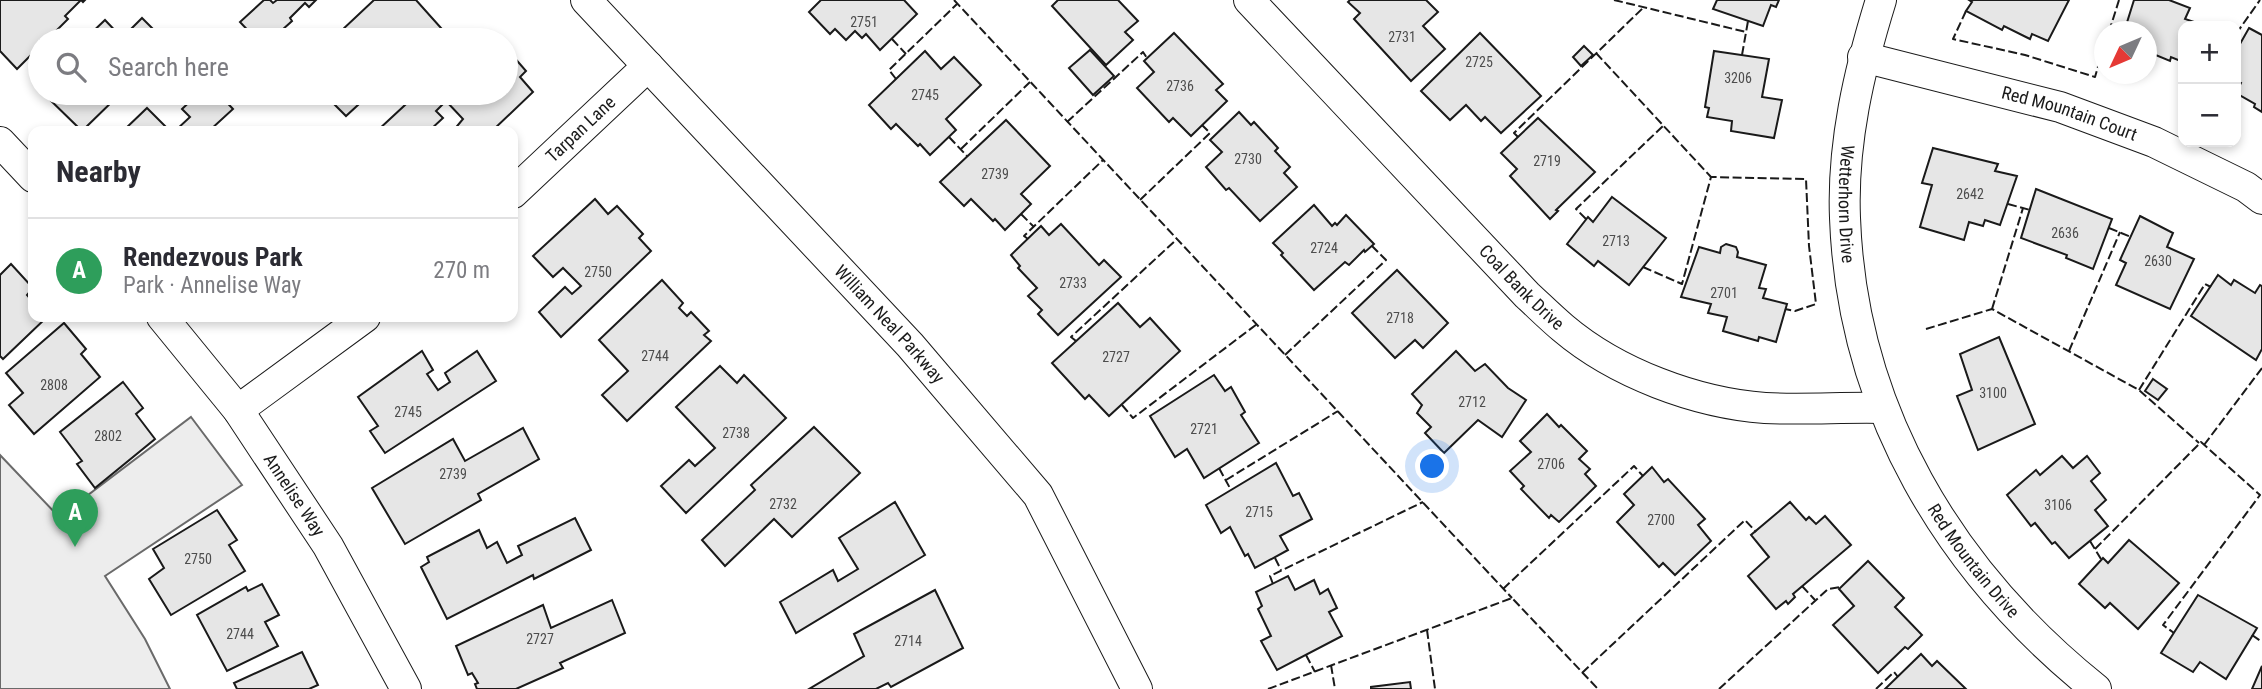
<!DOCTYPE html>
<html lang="en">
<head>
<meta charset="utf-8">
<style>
  :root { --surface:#fff; --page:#f2f2f3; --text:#2b2b33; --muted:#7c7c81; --line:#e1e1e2; --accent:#c62828 }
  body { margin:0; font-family:"Roboto Condensed",sans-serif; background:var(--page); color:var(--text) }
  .controls { position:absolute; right:21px; top:21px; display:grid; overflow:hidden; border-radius:14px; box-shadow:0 4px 10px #0003 }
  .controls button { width:63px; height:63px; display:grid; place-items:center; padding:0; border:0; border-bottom:2px solid var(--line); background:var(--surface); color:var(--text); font:35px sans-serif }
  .compass { position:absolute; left:2094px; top:21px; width:63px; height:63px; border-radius:50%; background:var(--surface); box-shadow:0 4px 10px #0003; rotate:226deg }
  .you { position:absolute; left:1433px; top:467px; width:24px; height:24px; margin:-18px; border:5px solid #fff; border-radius:50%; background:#1a73e8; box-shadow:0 0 0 10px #1a73e833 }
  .badge { display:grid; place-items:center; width:46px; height:46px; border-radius:50%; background:var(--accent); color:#fff; font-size:23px; font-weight:700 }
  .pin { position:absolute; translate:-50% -58px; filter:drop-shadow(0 2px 4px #0008) }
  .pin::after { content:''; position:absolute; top:37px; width:24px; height:21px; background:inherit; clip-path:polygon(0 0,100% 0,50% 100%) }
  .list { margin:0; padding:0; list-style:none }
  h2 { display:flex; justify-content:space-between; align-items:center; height:91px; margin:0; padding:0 28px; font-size:30px }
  h2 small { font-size:23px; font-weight:400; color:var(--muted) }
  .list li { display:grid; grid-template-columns:46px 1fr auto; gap:21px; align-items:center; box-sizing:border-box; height:105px; padding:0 28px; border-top:2px solid var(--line) }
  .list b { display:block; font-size:26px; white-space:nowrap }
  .list p { margin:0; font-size:23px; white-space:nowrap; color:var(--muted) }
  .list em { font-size:23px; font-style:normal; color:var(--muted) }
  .icon { flex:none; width:38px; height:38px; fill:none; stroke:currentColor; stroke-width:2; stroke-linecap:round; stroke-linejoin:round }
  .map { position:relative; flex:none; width:2262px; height:689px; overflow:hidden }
  .search { position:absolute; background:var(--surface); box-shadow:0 4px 10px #0003; left:28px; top:28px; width:490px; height:77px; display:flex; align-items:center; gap:18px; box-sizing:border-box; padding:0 24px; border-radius:38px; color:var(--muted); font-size:26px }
  .panel { position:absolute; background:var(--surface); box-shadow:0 4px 10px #0003; left:28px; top:126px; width:490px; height:196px; border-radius:14px }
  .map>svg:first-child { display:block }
  .built { fill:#ededed; stroke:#6a6a6a; stroke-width:2 }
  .building { fill:#e6e6e6; stroke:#1a1a1a; stroke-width:2 }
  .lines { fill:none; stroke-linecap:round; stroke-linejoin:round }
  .street-casing { stroke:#1a1a1a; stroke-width:32 }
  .street { stroke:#fff; stroke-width:30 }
  .fence { stroke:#1a1a1a; stroke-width:2; stroke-dasharray:9 3.5; stroke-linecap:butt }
  .labels { text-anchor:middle; stroke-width:5; stroke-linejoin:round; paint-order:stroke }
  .number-label { font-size:14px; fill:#4d4d4d }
  .street-label { font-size:18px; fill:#1a1a1a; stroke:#fff }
</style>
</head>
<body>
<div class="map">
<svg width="2262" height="689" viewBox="0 0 2262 689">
  <rect width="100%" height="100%" fill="#fff"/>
  <path class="built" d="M191,417L242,485L105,576L145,639L170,689H0V455L59,517Z"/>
  <g class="building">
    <path d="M0,0H85L83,2L81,0L65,16L68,19L47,40H40V46L17,69L0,51Z"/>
    <path d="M264,0H270L273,3L277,0H316L309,7L305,3L290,18L292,21L271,40H257L240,22Z"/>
    <path d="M374,0H416L441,28L428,40H350L341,31Z"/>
    <path d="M821,0H904L917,14L880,50L866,34L862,38L855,31L846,40L835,29L830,34L809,12Z"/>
    <path d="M1058,0H1118L1138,21L1125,32L1133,40L1106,65L1052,6Z"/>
    <path d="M1350,0H1426L1438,12L1423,26L1445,49L1411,81L1354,19L1360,13L1348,2Z"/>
    <path d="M1717,0H1779L1776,7L1771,5L1763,26L1713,9Z"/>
    <path d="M1969,0H2069L2048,41L2032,34L2030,39L2004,26L2002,30L1966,11L1972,2Z"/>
    <path d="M2134,0H2169L2190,8L2185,19L2206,26H2183V62L2171,57L2170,61L2146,51V32H2124Z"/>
    <path d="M142,18L164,40H84L105,20L122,38Z"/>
    <path d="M2249,28L2262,35V112L2254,107L2255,104L2236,93L2241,83L2236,80V51Z"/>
    <path d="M1174,33L1223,84L1216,90L1227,101L1191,136L1173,118L1169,122L1137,88L1154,72L1144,61Z"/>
    <path d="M1480,33L1541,96L1501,133L1485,117L1481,121L1466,105L1450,120L1421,91Z"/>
    <path d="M1584,46L1593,55L1581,66L1573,57Z"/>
    <path d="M506,48L526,71L520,77L533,92L492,131H453L463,119L446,101L436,111L443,118L429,131H377L418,93L420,95L423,93H506Z"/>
    <path d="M1090,50L1114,76L1093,95L1069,68Z"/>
    <path d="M925,51L941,69L954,57L981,85L946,119L956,130L930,155L920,144L918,146L896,124L891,129L869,105Z"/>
    <path d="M1714,51L1769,59L1762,97L1782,100L1774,138L1731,131L1732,121L1707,117L1709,108L1705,107Z"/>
    <path d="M43,93H121L82,131Z"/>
    <path d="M199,93H218L233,109L209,131H175L190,117L182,109Z"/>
    <path d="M323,93H371L346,116Z"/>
    <path d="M147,108L170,131H123Z"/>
    <path d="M1239,112L1251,125L1254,122L1278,148L1275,151L1290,167L1284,173L1297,187L1260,221L1229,188L1226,190L1206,167L1222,152L1210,140Z"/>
    <path d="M1538,118L1595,172L1556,210L1558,211L1550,219L1510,176L1517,169L1501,153Z"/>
    <path d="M1006,120L1050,166L1021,194L1031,204L1005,230L995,219L993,221L971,199L964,206L940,182Z"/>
    <path d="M1933,148L1998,164L1995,171L2017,176L2000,225L1985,220L1983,226L1969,222L1964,240L1920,227L1932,185L1922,183Z"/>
    <path d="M2036,189L2112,219L2093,269L2066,258L2067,255L2021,238Z"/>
    <path d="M1612,197L1666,238L1629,285L1598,261L1594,266L1567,244L1588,217L1593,222Z"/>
    <path d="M595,199L608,214L617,206L643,234L639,238L651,251L561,337L539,312L565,287L572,294L581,286L563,268L553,277L533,256Z"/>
    <path d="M1314,205L1332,226L1335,223L1337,225L1346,215L1374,244L1365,252L1364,250L1349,265L1345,262L1314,290L1281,255L1283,253L1273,243Z"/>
    <path d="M2140,216L2173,233L2167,247L2194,259L2170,309L2116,285L2126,263L2120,260Z"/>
    <path d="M1061,224L1099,265L1104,260L1121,277L1058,335L1038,314L1042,310L1028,296L1037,288L1018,268L1020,266L1011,255L1041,226L1049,235Z"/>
    <path d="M1726,244L1736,247L1738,252L1737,257L1766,265L1759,288L1766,289L1763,298L1787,304L1776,342L1759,337L1758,341L1723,331L1727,317L1708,313L1711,304L1681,297L1699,247L1720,253L1721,247Z"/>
    <path d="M11,264L33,288L27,295L33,302V317H47L3,359L0,356V275Z"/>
    <path d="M1397,270L1448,323L1423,348L1415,340L1395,358L1352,313Z"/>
    <path d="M2218,275L2231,285L2234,280L2255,293L2260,285L2262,286V349L2256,360L2191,316Z"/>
    <path d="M662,280L683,303L679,308L687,316L691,312L709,331L704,335L711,341L627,421L602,395L628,371L599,340Z"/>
    <path d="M1118,303L1140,327L1150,318L1180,351L1109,416L1089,395L1085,399L1052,363Z"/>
    <path d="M64,323L86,349L81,354L100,377L34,434L9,405L23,393L6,373Z"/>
    <path d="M1999,337L2035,424L1978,450L1957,396L1972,390L1960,354Z"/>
    <path d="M422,351L433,370L427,374L438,390L450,382L445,373L477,351L496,381L385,453L370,431L378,426L358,397Z"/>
    <path d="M1456,351L1475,371L1485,364L1508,388L1526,400L1502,437L1478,420L1444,453L1425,433L1431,427L1417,413L1422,405L1412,394Z"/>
    <path d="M720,366L737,383L744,375L786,418L686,513L661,486L689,460L695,466L715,448L676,407Z"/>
    <path d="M1214,375L1225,391L1231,387L1245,412L1241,415L1259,443L1204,478L1187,449L1175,457L1150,416Z"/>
    <path d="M2153,379L2167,389L2158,400L2145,391Z"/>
    <path d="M123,382L143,408L136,414L155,439L95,488L77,464L82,461L60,432Z"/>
    <path d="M1547,414L1559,427L1561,425L1587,451L1579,459L1590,469L1585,474L1596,486L1559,522L1551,515L1549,518L1521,489L1524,486L1510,471L1531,452L1520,441Z"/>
    <path d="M814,427L860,473L792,537L774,519L725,566L702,540L755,490L751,485Z"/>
    <path d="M523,428L539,459L478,494L481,500L405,544L372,488L453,439L465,461Z"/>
    <path d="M2062,456L2073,468L2087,456L2100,473L2091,481L2106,500L2095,510L2108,526L2069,558L2055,542L2052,544L2035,523L2031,526L2007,495L2036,470L2040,475Z"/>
    <path d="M1276,463L1293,496L1299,493L1312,519L1280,536L1288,550L1255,568L1248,554L1245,556L1230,527L1221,533L1206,505Z"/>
    <path d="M1652,467L1664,482L1668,479L1705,519L1698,525L1711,541L1675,575L1663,563L1659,567L1617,522L1634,505L1624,494Z"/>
    <path d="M895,502L925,555L796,633L780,602L833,570L838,581L858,569L839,538Z"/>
    <path d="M1790,502L1806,520L1809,517L1816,524L1825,516L1851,545L1793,594L1795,597L1788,604L1786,601L1776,609L1748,576L1769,557L1751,535Z"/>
    <path d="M217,510L237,540L229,545L245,571L171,615L149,579L164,568L153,549Z"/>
    <path d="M575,518L591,550L534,579L533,575L447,619L421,567L429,562L427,557L479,530L487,548L497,542L507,563L522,555L518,546Z"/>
    <path d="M2129,540L2179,583L2138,629L2110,603L2105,608L2079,584L2103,558L2108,563Z"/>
    <path d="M1868,561L1904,598L1895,607L1922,635L1908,649L1905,647L1878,673L1833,625L1854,606L1839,589Z"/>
    <path d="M1288,576L1295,590L1314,580L1320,594L1328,589L1337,608L1329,612L1342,636L1277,670L1261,641L1271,636L1258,609L1262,606L1256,592Z"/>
    <path d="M262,584L279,615L265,622L278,646L227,671L197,615L246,587L248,591Z"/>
    <path d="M935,590L963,648L891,687L888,683L876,689H809L864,656L854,634Z"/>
    <path d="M2198,595L2257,628L2226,679L2200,662L2193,672L2161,653Z"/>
    <path d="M612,600L625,633L560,663L563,668L516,689H477L475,684L478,683L472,673L468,675L456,646L543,605L551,628Z"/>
    <path d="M302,652L318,685L309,689H237L234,683Z"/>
    <path d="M1921,654L1932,666L1937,661L1966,689H1885Z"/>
    <path d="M2262,666V689H2252Z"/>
    <path d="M1410,682L1411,689H1371V687Z"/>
  </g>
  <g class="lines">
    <g class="street-casing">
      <g id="street">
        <path id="s1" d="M586,0L910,345L1038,495L1137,689"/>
        <path id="s2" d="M1249,0L1527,295C1539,306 1551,318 1563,328C1616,373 1696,403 1765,408C1804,410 1844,407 1883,408"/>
        <path id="s3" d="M1881,0C1859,71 1842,144 1845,218C1852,410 1949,571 2096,689"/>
        <path id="s4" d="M1863,57L2060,107L2154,142L2246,187L2262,199"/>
        <path d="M0,142L33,177"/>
        <path id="s5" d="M513,193L648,66"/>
        <path id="s6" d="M162,317L238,410L328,546L406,689"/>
        <path d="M238,410L365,317"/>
      </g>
    </g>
    <use href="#street" class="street"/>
    <g class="fence">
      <path d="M954,0L1512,598"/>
      <path d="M1614,0L1746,32"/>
      <path d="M1966,11L1953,39L2025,55L2095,77L2104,46"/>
      <path d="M2109,32L2119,0"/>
      <path d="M2236,34L2260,0"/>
      <path d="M892,39L906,54"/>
      <path d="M1596,53L1711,177"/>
      <path d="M1742,55L1748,21"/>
      <path d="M896,79L889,70L957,4"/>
      <path d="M1067,122L1143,52L1147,58"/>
      <path d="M949,137L967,156"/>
      <path d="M1518,137L1514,133L1644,7"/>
      <path d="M961,149L1030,82"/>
      <path d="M1140,200L1210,133L1202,125"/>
      <path d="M2008,204L2030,210"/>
      <path d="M1021,214L1034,227"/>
      <path d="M1586,219L1576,209L1664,125"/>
      <path d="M2109,228L2131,237"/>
      <path d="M1028,239L1024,236L1103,160"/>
      <path d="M1643,267L1682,284L1711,177L1806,179L1809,246L1816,304L1795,311L1785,309"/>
      <path d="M1992,309L2023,208"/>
      <path d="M1926,329L1992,309L2139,390L2199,443"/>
      <path d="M1076,341L1071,337L1177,239"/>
      <path d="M2069,351L2120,232"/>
      <path d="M1285,355L1386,260L1372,246"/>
      <path d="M2139,390L2205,284L2211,287"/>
      <path d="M1122,405L1133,418L1257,324"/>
      <path d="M2204,445L2262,368"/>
      <path d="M1219,468L1231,490"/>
      <path d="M1226,480L1338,411"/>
      <path d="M2090,541L2101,559"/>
      <path d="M2095,549L2201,442L2260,495L2163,625L2174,633"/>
      <path d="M1275,558L1281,570"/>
      <path d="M1273,584L1270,576L1423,502"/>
      <path d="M1802,586L1815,600"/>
      <path d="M1503,589L1634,466L1643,476"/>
      <path d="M1427,630L1435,689"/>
      <path d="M2252,635L2262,642"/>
      <path d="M1306,655L1315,672"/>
      <path d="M1331,665L1335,689"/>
      <path d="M1582,673L1745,520L1756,532"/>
      <path d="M1268,689L1512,598L1598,689"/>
      <path d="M1719,689L1828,589L1841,587"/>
      <path d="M1876,689L1894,672L1898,677"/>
    </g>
  </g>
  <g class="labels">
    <g class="number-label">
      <text x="864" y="27">2751</text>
      <text x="1402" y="42">2731</text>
      <text x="1479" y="67">2725</text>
      <text x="1738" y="83">3206</text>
      <text x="1180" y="91">2736</text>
      <text x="925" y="100">2745</text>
      <text x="1248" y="164">2730</text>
      <text x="1547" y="166">2719</text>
      <text x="995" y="179">2739</text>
      <text x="1970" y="199">2642</text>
      <text x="2065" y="238">2636</text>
      <text x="1616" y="246">2713</text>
      <text x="1324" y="253">2724</text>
      <text x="2158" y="266">2630</text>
      <text x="598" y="277">2750</text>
      <text x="1073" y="288">2733</text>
      <text x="1724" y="298">2701</text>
      <text x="1400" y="323">2718</text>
      <text x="655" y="361">2744</text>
      <text x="1116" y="362">2727</text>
      <text x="54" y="390">2808</text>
      <text x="1993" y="398">3100</text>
      <text x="1472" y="407">2712</text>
      <text x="408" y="417">2745</text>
      <text x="1204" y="434">2721</text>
      <text x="736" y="438">2738</text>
      <text x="108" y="441">2802</text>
      <text x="1551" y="469">2706</text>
      <text x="453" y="479">2739</text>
      <text x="783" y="509">2732</text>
      <text x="2058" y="510">3106</text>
      <text x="1259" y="517">2715</text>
      <text x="1661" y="525">2700</text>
      <text x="198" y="564">2750</text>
      <text x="240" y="639">2744</text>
      <text x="540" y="644">2727</text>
      <text x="908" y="646">2714</text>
    </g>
    <g class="street-label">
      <text dy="6" stroke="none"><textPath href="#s4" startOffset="214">Red Mountain Court</textPath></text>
      <text dy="6" stroke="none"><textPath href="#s5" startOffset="93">Tarpan Lane</textPath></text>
      <text dy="6" stroke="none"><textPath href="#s3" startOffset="208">Wetterhorn Drive</textPath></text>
      <text dy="6" stroke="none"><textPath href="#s2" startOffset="396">Coal Bank Drive</textPath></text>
      <text dy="6" stroke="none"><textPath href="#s1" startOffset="444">William Neal Parkway</textPath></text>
      <text dy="6" stroke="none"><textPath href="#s6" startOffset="222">Annelise Way</textPath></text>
      <text dy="6" stroke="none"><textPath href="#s3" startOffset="595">Red Mountain Drive</textPath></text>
    </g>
  </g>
</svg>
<div class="controls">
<button>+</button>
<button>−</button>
</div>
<svg class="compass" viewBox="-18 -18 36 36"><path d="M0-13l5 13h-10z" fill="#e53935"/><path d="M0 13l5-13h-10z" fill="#7c7c81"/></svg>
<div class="you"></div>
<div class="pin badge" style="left:75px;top:547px;background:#2e9e5b">A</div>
<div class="search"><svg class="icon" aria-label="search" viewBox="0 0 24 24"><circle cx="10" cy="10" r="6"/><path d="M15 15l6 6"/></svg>Search here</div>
<section class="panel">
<h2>Nearby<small></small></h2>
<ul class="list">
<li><span class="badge" style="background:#2e9e5b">A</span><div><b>Rendezvous Park</b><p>Park · Annelise Way</p></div><em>270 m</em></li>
</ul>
</section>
</div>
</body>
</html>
